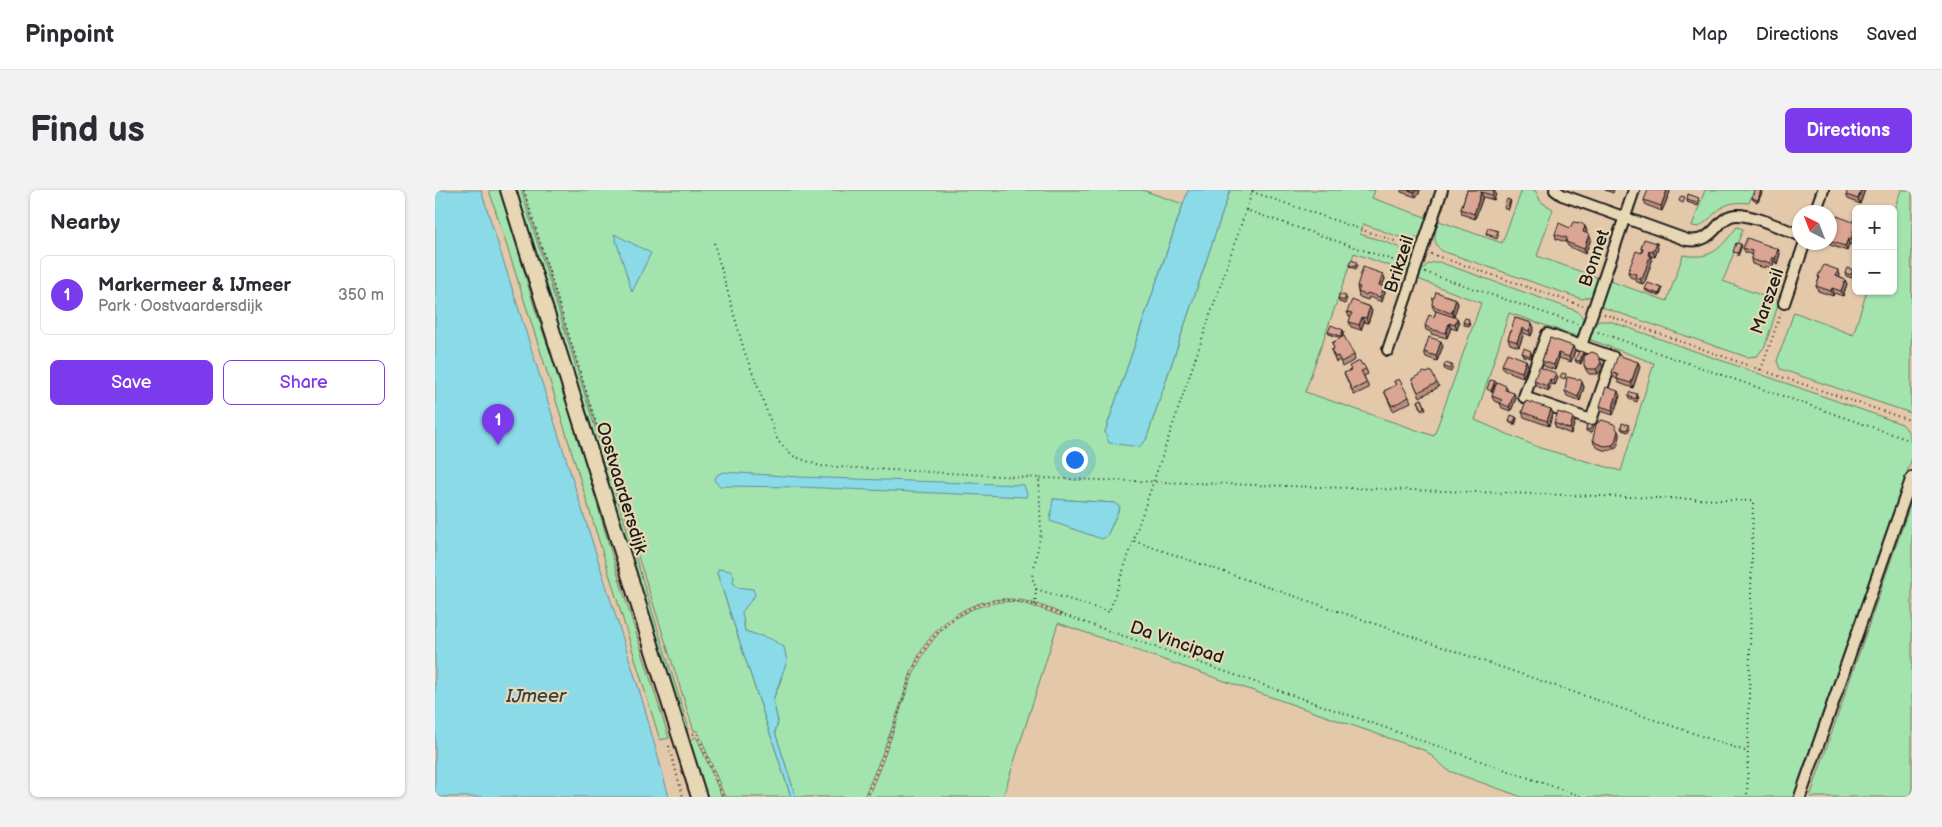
<!DOCTYPE html>
<html lang="en">
<head>
<meta charset="utf-8">
<style>
  :root { --surface:#fff; --page:#f2f2f3; --text:#2b2b33; --muted:#7c7c81; --line:#e1e1e2; --accent:#7c3aed }
  body { margin:0; font-family:"Balsamiq Sans",sans-serif; background:var(--page); color:var(--text) }
  .controls { position:absolute; right:15px; top:15px; display:grid; overflow:hidden; border-radius:8px; box-shadow:0 1px 4px #0004 }
  .controls button { width:45px; height:45px; display:grid; place-items:center; padding:0; border:0; border-bottom:1px solid var(--line); background:var(--surface); color:var(--text); font:25px sans-serif }
  .compass { position:absolute; left:1357px; top:15px; width:45px; height:45px; border-radius:50%; background:var(--surface); box-shadow:0 1px 4px #0004; rotate:318deg }
  .you { position:absolute; left:639px; top:269px; width:18px; height:18px; margin:-12px; border:4px solid #fff; border-radius:50%; background:#1a73e8; box-shadow:0 0 0 8px #1a73e833 }
  .badge { display:grid; place-items:center; width:32px; height:32px; border-radius:50%; background:var(--accent); color:#fff; font-size:16px; font-weight:700 }
  .pin { position:absolute; translate:-50% -41px; filter:drop-shadow(0 1px 2px #0008) }
  .pin::after { content:''; position:absolute; top:26px; width:18px; height:15px; background:inherit; clip-path:polygon(0 0,100% 0,50% 100%) }
  .list { margin:0; padding:0; list-style:none }
  h2 { display:flex; justify-content:space-between; align-items:center; height:65px; margin:0; padding:0 20px; font-size:21px }
  h2 small { font-size:16px; font-weight:400; color:var(--muted) }
  .list li { display:grid; grid-template-columns:32px 1fr auto; gap:15px; align-items:center; box-sizing:border-box; height:80px; margin:0 10px 10px; padding:0 10px; border:1px solid var(--line); border-radius:8px }
  .list b { display:block; font-size:19px; white-space:nowrap }
  .list p { margin:0; font-size:16px; white-space:nowrap; color:var(--muted) }
  .list em { font-size:16px; font-style:normal; color:var(--muted) }
  .actions { display:flex; gap:10px; padding:15px 20px }
  .actions a { flex:1; padding:11px 0; border:1px solid var(--accent); border-radius:8px; text-align:center; font-size:18px; color:var(--accent) }
  .actions .main { background:var(--accent); color:#fff }
  .map { position:relative; flex:none; width:1477px; height:607px; overflow:hidden; border-radius:8px }
  header { display:flex; align-items:center; gap:30px; box-sizing:border-box; height:70px; padding:0 25px; background:var(--surface); border-bottom:1px solid var(--line) }
  header strong { font-size:24px }
  nav { display:flex; gap:28px; margin-inline-start:auto; font-size:18px }
  .intro { display:flex; align-items:center; justify-content:space-between; box-sizing:border-box; height:120px; padding:0 30px }
  h1 { margin:0; font-size:35px }
  .button { padding:12px 22px; border-radius:8px; background:var(--accent); color:#fff; font-size:18px; font-weight:700 }
  main { display:flex; gap:30px; padding:0 30px }
  aside { flex:1; background:var(--surface); border-radius:8px; box-shadow:0 1px 4px #0004 }
  .map>svg:first-child { display:block }
  .green { fill:#a3e4ae; stroke:#608065; fill-rule:evenodd }
  .water { fill:#8bdae8; stroke:#5f8e96 }
  .lines { fill:none; stroke-linecap:round; stroke-linejoin:round }
  .minor-casing { stroke:#1c1c1c; stroke-width:14 }
  .secondary-casing { stroke:#1c1c1c; stroke-width:18 }
  .path { stroke:#1c1c1c; stroke-width:2; stroke-dasharray:1 4; stroke-linecap:butt }
  .minor { stroke:#e8d7b4; stroke-width:10 }
  .secondary { stroke:#e8d7b4; stroke-width:14 }
  .wall { fill:#bc8e7e; stroke:#1c1c1c }
  .shaded-wall { fill:#997467; stroke:#1c1c1c }
  .building { fill:#dba593; stroke:#1c1c1c }
  .labels { text-anchor:middle; stroke-width:4.5; stroke-linejoin:round; paint-order:stroke }
  .street-label { font-size:18px; fill:#1c1c1c; stroke:#e8d7b4 }
  .water-label { font-size:19px; font-style:italic; fill:#324245; stroke:#e8d7b4 }
</style>
</head>
<body>
<header>
<strong>Pinpoint</strong>
<nav><a>Map</a><a>Directions</a><a>Saved</a></nav>
</header>
<div class="intro"><h1>Find us</h1><a class="button">Directions</a></div>
<main>
<aside>
<h2>Nearby<small></small></h2>
<ul class="list">
<li><span class="badge">1</span><div><b>Markermeer &amp; IJmeer</b><p>Park · Oostvaardersdijk</p></div><em>350 m</em></li>
</ul>
<div class="actions"><a class="main">Save</a><a>Share</a></div>
</aside>
<div class="map">
<svg width="1477" height="607" viewBox="0 0 1477 607">
  <rect width="100%" height="100%" fill="#e4c8aa"/>
  <filter id="ink" filterUnits="userSpaceOnUse"><feTurbulence type="fractalNoise" baseFrequency=".02" numOctaves="2"/><feDisplacementMap in="SourceGraphic" scale="10" xChannelSelector="R" yChannelSelector="G"/><feConvolveMatrix kernelMatrix="1 2 1 2 8 2 1 2 1" color-interpolation-filters="sRGB"/></filter>
  <g filter="url(#ink)">
    <g class="green">
      <path d="M54,0H66L99,116L134,217L181,379L234,548L225,550L119,204Z"/>
      <path d="M79,0H86L254,539L249,540Z"/>
      <path d="M88,0H707L748,14L670,242L704,257L711,250L795,0H940L937,8L993,28L984,47L973,50L928,34L925,44C937,48 965,55 973,64C977,69 975,77 974,83L919,63L870,202L999,246L1046,113L983,89C988,78 991,72 1004,72L1142,121L1148,128L1144,147L1074,123L1040,230L1105,258L1186,281L1219,173L1153,149L1160,133L1165,131H1174L1467,234C1477,244 1477,254 1477,268L1358,607H1087L1014,581L991,561L623,433L568,607H433C440,589 448,572 454,554C472,504 483,442 538,419C552,414 567,410 582,412C597,415 612,421 626,426L627,424C610,416 588,408 569,409C533,410 500,434 484,465C475,482 470,501 464,519C453,549 442,578 429,607H361L340,542L343,532L338,510L347,487L321,445L310,441L301,397L298,392L282,383L356,607H290L263,541H259L161,235ZM618,309L680,313L685,317L672,346Z"/>
      <path d="M1087,0H1100L1106,12L1118,19L1102,66L1164,88L1157,106L1147,109L1007,61C996,52 1000,42 1004,31L1067,53Z"/>
      <path d="M1270,0H1319L1314,13C1285,10 1285,22 1264,37L1257,36Z"/>
      <path d="M1466,0H1477L1476,223L1345,179L1342,171L1359,122L1418,145L1432,101H1458V22Z"/>
      <path d="M1302,37L1308,39L1288,91L1344,112L1330,156L1322,166L1312,167L1167,117L1166,112L1172,90L1232,111L1248,65C1277,70 1285,59 1302,37Z"/>
      <path d="M1477,309V607H1375L1385,577Z"/>
      <path d="M261,547L262,548L287,607H270L253,551Z"/>
    </g>
    <g class="water">
      <path d="M0,0H46L207,509L234,607H0Z"/>
      <path d="M753,0H795L711,250L704,257L674,253L670,242Z"/>
      <path d="M179,44L216,63L197,102Z"/>
      <path d="M289,282L365,287L589,295L592,304L591,307L365,297L284,296L279,290L283,284Z"/>
      <path d="M618,309L680,313L685,317L672,346L667,349L615,331Z"/>
      <path d="M284,379L296,381L299,387L298,392L301,397L318,399L320,405L307,422L310,441L336,449L349,457L352,471L338,510L343,532L340,542L361,607H356L282,383Z"/>
    </g>
    <g class="lines">
      <g class="minor-casing">
        <g id="minor">
          <path d="M1120,0L1127,5L1252,50C1281,54 1281,26 1301,25C1317,24 1349,39 1364,45"/>
          <path d="M1380,22L1388,0"/>
          <path d="M1349,113L1370,52"/>
          <path d="M1112,144L1178,167L1156,230L1089,207Z"/>
          <path d="M1146,156L1199,0"/>
          <path d="M953,160L1007,0"/>
          <path d="M1365,607L1477,287"/>
        </g>
      </g>
      <g class="secondary-casing">
        <path id="secondary" d="M73,0L264,607"/>
      </g>
      <g class="path">
        <path d="M89,0L187,317"/>
        <path d="M812,0L977,57"/>
        <path d="M818,0L811,20L972,75"/>
        <path d="M279,53L309,160L343,251L358,266L385,276L604,288"/>
        <path d="M996,64L1148,116"/>
        <path d="M990,82L1142,134"/>
        <path d="M1169,124L1326,180L1477,231"/>
        <path d="M1163,142L1477,251"/>
        <path d="M1326,180L1346,123"/>
        <path d="M699,351L1313,562"/>
        <path d="M601,399L674,422L811,20"/>
        <path d="M600,415L601,399L597,387L606,343L604,288L1318,311L1312,607"/>
        <path d="M258,544L262,543L288,607"/>
        <path d="M234,556L248,607"/>
        <path d="M430,607C443,582 452,555 462,528C468,511 473,491 481,474C497,440 531,411 570,410C580,410 590,413 600,415L1148,607"/>
      </g>
      <use href="#minor" class="minor"/>
      <use href="#secondary" class="secondary"/>
    </g>
    <g class="wall">
      <path d="M966,0H985L984,4L981,7L966,2Z"/>
      <path d="M1032,0H1059L1061,4L1059,10L1048,7L1040,29L1027,24L1026,19Z"/>
      <path d="M1170,0H1179L1178,3Z"/>
      <path d="M1320,0H1328L1323,12L1318,10L1317,8Z"/>
      <path d="M1430,0L1425,14L1413,9L1411,5Z"/>
      <path d="M1235,2L1227,21L1211,15L1209,10Z"/>
      <path d="M1252,10H1264L1263,16L1252,12Z"/>
      <path d="M1421,28V45L1417,55L1414,54L1412,61L1395,55L1394,52V47L1418,32Z"/>
      <path d="M1150,36L1152,41L1151,43L1156,49L1150,64L1133,56L1131,52L1121,49L1120,44L1135,38Z"/>
      <path d="M1051,43L1064,44L1062,49L1052,45Z"/>
      <path d="M1206,58H1223L1220,67L1216,66V67L1217,71L1210,92L1207,94L1202,92L1200,89L1195,87L1193,82L1207,63V62Z"/>
      <path d="M1308,58L1343,59L1345,64L1342,74L1339,72L1337,78L1330,76V78L1317,74L1316,69L1317,65L1310,62Z"/>
      <path d="M914,75H923L921,79L915,77Z"/>
      <path d="M1403,80L1405,85L1404,87L1410,90L1412,94L1408,106L1399,103L1398,106L1383,101L1381,96L1384,89L1383,86Z"/>
      <path d="M1418,80L1419,83L1417,88L1411,86L1410,83Z"/>
      <path d="M948,84L950,89L947,96L950,102L947,112L934,107L933,110L924,107L922,96Z"/>
      <path d="M1227,98V100L1225,106L1211,101L1210,99Z"/>
      <path d="M912,108L910,114L904,112L903,109Z"/>
      <path d="M1021,109L1023,114L1018,127L1022,128L1024,133L1022,140L1016,138L1012,148L996,144V142L991,140L990,136L999,127L1001,121L999,120L997,115Z"/>
      <path d="M937,121L933,133L929,132L926,140L916,137L914,132L916,127H914L912,122Z"/>
      <path d="M1080,128L1097,133L1099,138L1096,146L1089,143L1084,157L1075,154L1073,149Z"/>
      <path d="M1028,132H1035L1034,136L1029,135Z"/>
      <path d="M908,140L909,142L907,148L919,165L920,170L907,177L905,170L901,172L896,160L899,159L897,153L906,148L894,144L893,142Z"/>
      <path d="M1115,148L1140,161L1136,172L1124,168L1120,180L1109,176L1107,171Z"/>
      <path d="M1008,156L1002,171L991,167L989,162Z"/>
      <path d="M1148,162L1149,165L1146,174L1141,172L1140,170Z"/>
      <path d="M1087,163H1097L1096,168L1088,166Z"/>
      <path d="M1091,170L1093,175L1088,187L1069,180L1067,175Z"/>
      <path d="M1203,172L1205,177L1198,198L1184,193L1182,189L1178,187L1177,182Z"/>
      <path d="M927,175L931,179L933,184L929,186L934,198L919,205L909,183Z"/>
      <path d="M1017,175L1018,177L1016,182L1010,180L1009,177Z"/>
      <path d="M1149,175L1168,177L1166,181L1163,184H1154L1151,180Z"/>
      <path d="M1123,188L1120,195L1116,194L1114,201L1101,196L1099,191Z"/>
      <path d="M977,189L1002,193L1004,197L985,207Z"/>
      <path d="M959,191L974,207L976,212L958,221L949,201L961,196Z"/>
      <path d="M1147,192L1149,197L1145,211L1132,206L1130,201Z"/>
      <path d="M1071,196L1073,201L1081,208L1076,221L1067,218L1065,213L1059,211L1057,206Z"/>
      <path d="M1185,206L1178,225L1166,221L1165,216Z"/>
      <path d="M1193,206L1203,207L1202,212L1194,209Z"/>
      <path d="M987,209L991,219L987,221L983,211Z"/>
      <path d="M1116,219L1118,224L1114,236L1089,227L1087,222Z"/>
      <path d="M1081,227L1082,229L1080,235L1075,233L1074,231Z"/>
      <path d="M1138,227L1140,232L1136,244L1121,238L1119,233Z"/>
      <path d="M1157,236L1158,238L1156,243L1151,241V239Z"/>
      <path d="M1186,238H1195L1193,242L1187,240Z"/>
      <path d="M1185,246L1182,257L1179,259L1171,261L1163,258L1159,254L1158,249Z"/>
    </g>
    <g class="shaded-wall">
      <path d="M982,0H985L984,4L981,7L979,2Z"/>
      <path d="M1059,0L1061,4L1059,10L1057,5Z"/>
      <path d="M1232,0H1234L1235,2L1227,21L1226,16Z"/>
      <path d="M1326,0H1328L1323,12V10Z"/>
      <path d="M1426,0H1430L1425,14L1423,9Z"/>
      <path d="M1046,2L1048,7L1040,29L1039,24Z"/>
      <path d="M1075,10L1076,12L1073,21L1072,19Z"/>
      <path d="M1150,36L1152,41L1150,47L1148,42Z"/>
      <path d="M1419,39L1421,45L1417,55L1416,50Z"/>
      <path d="M1154,44L1156,49L1150,64L1149,59Z"/>
      <path d="M1413,49L1414,54L1412,61L1410,56Z"/>
      <path d="M1222,53L1223,58L1220,67L1218,62Z"/>
      <path d="M1306,54L1307,56L1303,66V63Z"/>
      <path d="M1343,59L1345,64L1342,74L1340,69Z"/>
      <path d="M1214,61L1217,71L1210,92L1207,94L1205,89Z"/>
      <path d="M1337,67L1339,72L1337,78L1335,73Z"/>
      <path d="M1403,80L1405,85L1403,91L1401,86Z"/>
      <path d="M948,84L950,89L946,100L944,95Z"/>
      <path d="M1410,90L1412,94L1408,106L1406,101Z"/>
      <path d="M949,97L950,102L947,112L945,107Z"/>
      <path d="M1227,98V100L1225,106L1224,104Z"/>
      <path d="M1397,98L1399,103L1398,106L1396,101Z"/>
      <path d="M1021,109L1023,114L1019,127L1017,122Z"/>
      <path d="M935,117L937,121L933,133L931,128Z"/>
      <path d="M927,127L929,132L926,140L924,135Z"/>
      <path d="M1022,128L1024,133L1022,140L1020,135Z"/>
      <path d="M1014,133L1016,138L1012,148L1011,143Z"/>
      <path d="M1097,133L1099,138L1096,146L1094,141Z"/>
      <path d="M1087,138L1089,143L1084,157L1082,152Z"/>
      <path d="M908,140L909,142L907,148L906,146Z"/>
      <path d="M1006,151L1008,156L1002,171L1001,166Z"/>
      <path d="M1138,156L1140,161L1136,172L1134,167Z"/>
      <path d="M1148,162L1149,165L1146,174L1145,171Z"/>
      <path d="M1123,163L1124,168L1120,180L1119,175Z"/>
      <path d="M1091,170L1093,175L1088,187L1087,182Z"/>
      <path d="M1166,172L1168,177L1166,181L1163,184L1161,179Z"/>
      <path d="M1203,172L1205,177L1198,198L1196,193Z"/>
      <path d="M1121,183L1123,188L1120,195L1118,190Z"/>
      <path d="M1115,189L1116,194L1114,201L1112,196Z"/>
      <path d="M1060,191V194L1057,203L1056,201Z"/>
      <path d="M1147,192L1149,197L1145,211L1143,207Z"/>
      <path d="M1183,201L1185,206L1178,225L1177,220Z"/>
      <path d="M1079,203L1081,208L1076,221L1074,217Z"/>
      <path d="M1116,219L1118,224L1114,236L1112,231Z"/>
      <path d="M1081,227L1082,229L1080,235L1079,232Z"/>
      <path d="M1138,227L1140,232L1136,244L1135,239Z"/>
      <path d="M1183,241L1185,246L1182,257L1179,259L1177,255Z"/>
    </g>
    <g class="building">
      <path d="M973,0H982L979,2Z"/>
      <path d="M1032,0H1059L1057,5L1046,2L1039,24L1026,19Z"/>
      <path d="M1213,0H1232L1226,16L1209,10Z"/>
      <path d="M1320,0H1326L1323,10L1317,8Z"/>
      <path d="M1413,0H1426L1423,9L1411,5Z"/>
      <path d="M1253,4L1264,8L1262,13L1252,10Z"/>
      <path d="M1246,6L1250,7L1248,13L1244,11Z"/>
      <path d="M1072,9L1075,10L1072,19L1069,18Z"/>
      <path d="M1402,26L1418,32L1419,28H1421V40L1419,39L1416,50L1413,49L1410,56L1394,51V47Z"/>
      <path d="M1138,32L1146,33L1150,36L1148,42L1154,44L1149,59L1131,52L1132,48L1120,44L1124,33L1135,38Z"/>
      <path d="M1053,38L1063,41L1061,46L1051,43Z"/>
      <path d="M1312,48L1343,59L1340,69L1337,67L1335,73L1329,71L1328,73L1316,69L1317,61L1308,58Z"/>
      <path d="M1209,49L1222,53L1218,62L1214,61L1213,65L1215,66L1208,87L1205,89L1200,87L1201,84L1193,82L1201,61L1207,63L1208,59L1206,58Z"/>
      <path d="M1301,53L1306,54L1303,63L1298,62Z"/>
      <path d="M916,70L922,72L920,77L914,75Z"/>
      <path d="M1389,75L1403,80L1401,86L1410,90L1406,101L1397,98L1396,101L1381,96L1385,87L1383,86Z"/>
      <path d="M928,77L948,84L944,95L949,97L945,107L932,103L931,105L923,102L925,97L922,96Z"/>
      <path d="M1412,78L1418,80L1416,85L1410,83Z"/>
      <path d="M1213,93L1227,98L1224,104L1210,99Z"/>
      <path d="M1001,102L1021,109L1017,122L1015,123L997,115L998,107L999,108Z"/>
      <path d="M904,104L911,106L909,111L903,109Z"/>
      <path d="M917,110L935,117L931,128L927,127L924,135L914,132L917,123L912,122Z"/>
      <path d="M1001,121L1022,128L1020,135L1014,133L1011,143L995,139V138L990,136L994,125L999,127Z"/>
      <path d="M1030,128L1034,129L1033,134L1028,132Z"/>
      <path d="M1080,128L1097,133L1094,141L1087,138L1082,152L1073,149Z"/>
      <path d="M896,135L908,140L906,146L893,142Z"/>
      <path d="M909,146L919,165L906,172L903,166L900,167L896,160L899,159L897,153Z"/>
      <path d="M994,147L1006,151L1001,166L989,162Z"/>
      <path d="M1115,148L1138,156L1134,167L1123,163L1119,175L1107,171Z"/>
      <path d="M1089,158L1096,161L1095,166L1087,163Z"/>
      <path d="M1144,161L1148,162L1145,171L1140,170Z"/>
      <path d="M1157,162L1162,164L1166,172L1164,176L1161,179H1152L1149,175V166Z"/>
      <path d="M1072,163L1091,170L1087,182L1067,175Z"/>
      <path d="M1183,165L1203,172L1196,193L1182,189L1183,185L1177,182Z"/>
      <path d="M925,171L927,175L928,174L931,179L926,181L932,193L917,200L909,183L916,180L914,176Z"/>
      <path d="M1010,173L1017,175L1015,179L1009,177Z"/>
      <path d="M1104,177L1121,183L1118,190L1115,189L1112,196L1099,191Z"/>
      <path d="M996,181L1002,193L983,202L977,189L989,182L992,183Z"/>
      <path d="M1127,183L1131,184L1130,189L1125,187Z"/>
      <path d="M1132,187L1146,190L1147,192L1143,207L1130,201Z"/>
      <path d="M964,189L974,207L957,216L949,201L961,195L959,191Z"/>
      <path d="M1055,190L1060,191L1056,201L1052,199Z"/>
      <path d="M1062,192L1071,196L1070,200L1079,203L1074,217L1065,213L1067,210L1057,206Z"/>
      <path d="M1171,197L1183,201L1177,220L1165,216Z"/>
      <path d="M1195,202L1202,204L1201,209L1193,206Z"/>
      <path d="M987,209L990,217L987,219L983,211Z"/>
      <path d="M1091,211L1116,219L1112,231L1087,222Z"/>
      <path d="M1123,222L1138,227L1135,239L1119,233Z"/>
      <path d="M1076,225L1081,227L1079,232L1074,231Z"/>
      <path d="M1167,230L1179,234L1183,241L1180,252L1177,255L1170,256L1161,253L1158,249L1161,234Z"/>
      <path d="M1187,233L1194,235L1192,240L1186,238Z"/>
      <path d="M1152,234L1157,236L1155,240L1151,239Z"/>
    </g>
  </g>
  <g class="labels">
    <g class="street-label">
      <text transform="translate(1159 68) rotate(-71)" y="6">Bonnet</text>
      <text transform="translate(964 74) rotate(-72)" y="6">Brikzeil</text>
      <text transform="translate(1332 111) rotate(-71)" y="6">Marszeil</text>
      <text transform="translate(187 298) rotate(73)" y="6">Oostvaardersdijk</text>
      <text transform="translate(742 452) rotate(19)" y="6">Da Vincipad</text>
    </g>
    <g class="water-label">
      <text x="101" y="512">IJmeer</text>
    </g>
  </g>
</svg>
<div class="controls">
<button>+</button>
<button>−</button>
</div>
<svg class="compass" viewBox="-18 -18 36 36"><path d="M0-13l5 13h-10z" fill="#e53935"/><path d="M0 13l5-13h-10z" fill="#7c7c81"/></svg>
<div class="you"></div>
<div class="pin badge" style="left:63px;top:255px">1</div>
</div>
</main>
</body>
</html>
